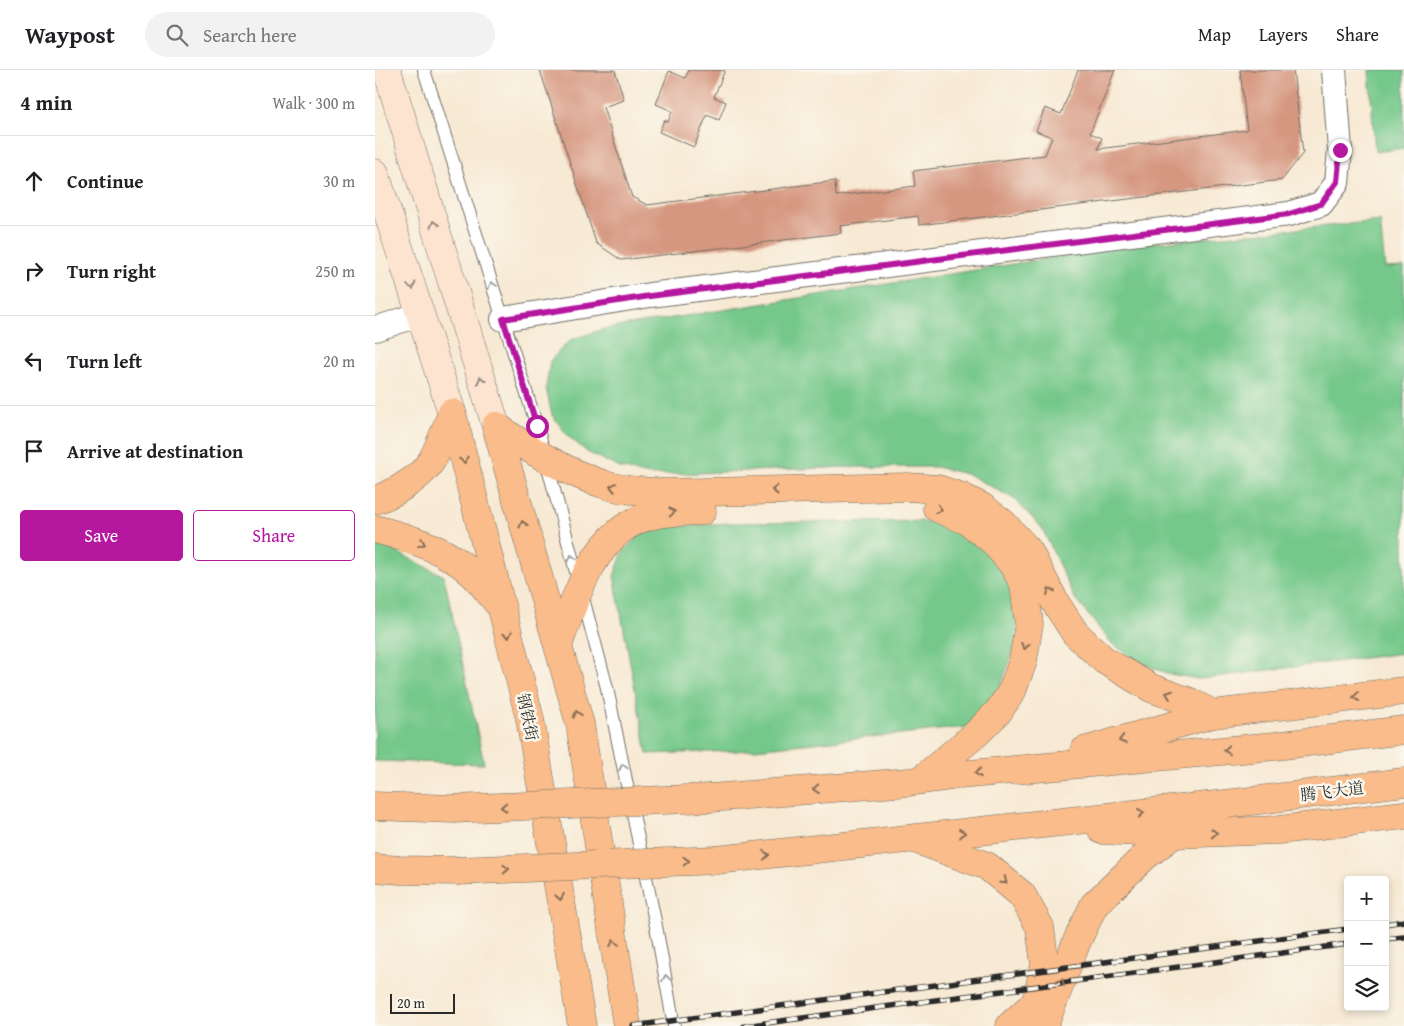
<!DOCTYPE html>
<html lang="en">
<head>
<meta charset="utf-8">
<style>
  :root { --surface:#fff; --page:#f2f2f2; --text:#202124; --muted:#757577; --line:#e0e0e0; --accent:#b5179e }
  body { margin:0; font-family:"Gentium Book Plus","Noto Serif SC",serif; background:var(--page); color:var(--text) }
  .controls { position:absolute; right:15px; bottom:15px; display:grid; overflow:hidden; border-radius:5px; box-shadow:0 2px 8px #0003 }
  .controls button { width:45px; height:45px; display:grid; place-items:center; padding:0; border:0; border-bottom:1px solid var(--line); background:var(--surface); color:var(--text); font:25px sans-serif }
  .scale { position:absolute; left:15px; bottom:12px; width:65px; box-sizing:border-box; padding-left:5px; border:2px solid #2b2b2b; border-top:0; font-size:14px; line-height:18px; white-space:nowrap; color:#2b2b2b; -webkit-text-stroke:4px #fbf7ec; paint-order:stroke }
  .stop { position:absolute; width:15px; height:15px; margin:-11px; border:4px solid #b5179e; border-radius:50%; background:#fff }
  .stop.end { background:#b5179e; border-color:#fff; box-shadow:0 1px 5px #0008 }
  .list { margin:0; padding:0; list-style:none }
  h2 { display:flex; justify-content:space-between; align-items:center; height:65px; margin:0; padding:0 20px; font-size:21px }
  h2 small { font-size:16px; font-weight:400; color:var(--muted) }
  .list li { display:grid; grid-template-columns:32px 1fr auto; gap:15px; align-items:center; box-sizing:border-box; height:90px; padding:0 20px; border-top:1px solid var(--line) }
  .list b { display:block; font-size:19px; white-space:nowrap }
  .list em { font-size:16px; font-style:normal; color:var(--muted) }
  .actions { display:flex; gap:10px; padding:15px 20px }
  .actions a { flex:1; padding:11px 0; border:1px solid var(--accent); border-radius:5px; text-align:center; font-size:18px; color:var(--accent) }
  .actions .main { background:var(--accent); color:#fff }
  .icon { flex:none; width:28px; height:28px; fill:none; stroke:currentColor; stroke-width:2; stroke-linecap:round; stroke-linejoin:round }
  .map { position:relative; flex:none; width:1029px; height:956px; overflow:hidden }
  header { display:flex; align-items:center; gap:30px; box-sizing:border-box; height:70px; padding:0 25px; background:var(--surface); border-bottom:1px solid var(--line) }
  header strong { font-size:24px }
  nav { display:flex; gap:28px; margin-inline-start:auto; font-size:18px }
  .search { width:350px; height:45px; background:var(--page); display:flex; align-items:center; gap:12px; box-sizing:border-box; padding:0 18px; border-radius:28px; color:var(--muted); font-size:19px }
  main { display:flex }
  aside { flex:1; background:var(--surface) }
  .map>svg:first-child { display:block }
  .green { fill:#75c88a; stroke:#507a5a }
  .building { fill:#d69780 }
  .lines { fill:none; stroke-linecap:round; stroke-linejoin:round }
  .lane-casing { stroke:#726e66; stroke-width:14 }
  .street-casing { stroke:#726e66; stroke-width:26 }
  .secondary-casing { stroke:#726e66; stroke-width:29 }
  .highway-casing { stroke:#726e66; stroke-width:29 }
  .lane { stroke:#fff; stroke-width:12 }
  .street { stroke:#fff; stroke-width:24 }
  .secondary { stroke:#fde4d0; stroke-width:28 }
  .highway { stroke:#f9bc8a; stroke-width:28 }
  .rail-casing { stroke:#2b2b2b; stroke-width:5.5 }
  .rail { stroke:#fbf7ec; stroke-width:4; stroke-dasharray:11; stroke-linecap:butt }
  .highway-bridge-casing { stroke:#726e66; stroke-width:29; stroke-linecap:butt }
  .highway-bridge { stroke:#f9bc8a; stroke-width:28 }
  .oneway { stroke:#94887e }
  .oneway2 { stroke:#a0a0a0 }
  .oneway3 { stroke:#886c56 }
  .route { stroke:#b5179e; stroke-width:6 }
  .labels { text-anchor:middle; stroke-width:5; stroke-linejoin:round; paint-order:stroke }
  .street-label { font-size:16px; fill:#2b2b2b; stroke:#fbf7ec }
</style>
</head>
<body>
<header>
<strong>Waypost</strong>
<div class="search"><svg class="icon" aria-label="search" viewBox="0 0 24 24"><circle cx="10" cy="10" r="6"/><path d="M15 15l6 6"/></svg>Search here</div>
<nav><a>Map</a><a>Layers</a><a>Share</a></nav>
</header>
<main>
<aside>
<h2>4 min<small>Walk · 300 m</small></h2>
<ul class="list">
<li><svg class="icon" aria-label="ahead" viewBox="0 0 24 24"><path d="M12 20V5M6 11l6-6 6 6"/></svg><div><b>Continue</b></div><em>30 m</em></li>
<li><svg class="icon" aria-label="right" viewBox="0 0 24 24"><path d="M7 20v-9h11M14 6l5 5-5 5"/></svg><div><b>Turn right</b></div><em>250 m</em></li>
<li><svg class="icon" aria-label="left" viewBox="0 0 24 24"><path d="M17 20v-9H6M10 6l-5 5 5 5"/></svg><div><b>Turn left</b></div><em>20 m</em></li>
<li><svg class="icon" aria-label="arrive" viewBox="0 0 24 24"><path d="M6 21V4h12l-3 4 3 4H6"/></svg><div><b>Arrive at destination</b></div></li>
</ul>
<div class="actions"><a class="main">Save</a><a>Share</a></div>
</aside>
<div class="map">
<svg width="1029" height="956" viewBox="0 0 1029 956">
  <rect width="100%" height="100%" fill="#fbf7ec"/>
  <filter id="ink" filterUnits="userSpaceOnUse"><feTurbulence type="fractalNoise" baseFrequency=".02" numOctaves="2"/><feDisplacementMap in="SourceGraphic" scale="10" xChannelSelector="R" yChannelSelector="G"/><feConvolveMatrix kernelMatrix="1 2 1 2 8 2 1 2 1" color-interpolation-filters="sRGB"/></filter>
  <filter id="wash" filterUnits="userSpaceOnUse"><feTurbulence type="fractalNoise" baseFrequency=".0096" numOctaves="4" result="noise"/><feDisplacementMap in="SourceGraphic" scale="20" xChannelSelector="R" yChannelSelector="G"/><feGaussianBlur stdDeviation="1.12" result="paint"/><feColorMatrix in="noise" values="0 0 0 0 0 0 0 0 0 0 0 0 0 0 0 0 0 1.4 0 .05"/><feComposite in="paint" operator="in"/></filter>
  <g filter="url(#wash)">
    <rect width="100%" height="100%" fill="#f7e9d3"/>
    <g class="green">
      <path d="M994,0H1029V78L1000,82Z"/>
      <path d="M1005,151L1010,198L1029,197V583L823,609L795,604L769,595L736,573L699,527L667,458L639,429L595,405L561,397H473L274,405L245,398L212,382L193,366L177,345L171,318L175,291L195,270L228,259L765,174Z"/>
      <path d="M564,451L581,457L623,493L639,525L643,569L622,626L592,657L361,681L272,684L239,506L248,482L265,464L293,457L354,453Z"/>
      <path d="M0,474L8,475L69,506L109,694L0,691Z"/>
    </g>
    <g id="blocks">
      <g class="building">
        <path d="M165,0H240L249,30L228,37L257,127L272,135L460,111L461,126L540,116L538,101L670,85L677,67L661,61L670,38L686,44L703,0H740L715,63L727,68L723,79L872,60L865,0H918L928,83L907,110L544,155L543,146L465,156L466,163L246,190L221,173Z"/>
        <path d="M314,0H350L339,27L351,32L344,50L332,45L319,77L284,62L289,50L293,52L297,41L281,34L294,1L310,8Z"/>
      </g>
    </g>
  </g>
  <g filter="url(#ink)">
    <use href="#blocks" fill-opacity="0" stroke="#726e66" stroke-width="1"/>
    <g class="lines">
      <g class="lane-casing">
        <path id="lane" d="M49,0L162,356L232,618L281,856L299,956"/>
      </g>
      <g class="street-casing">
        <g id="street">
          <path d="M128,249L275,225L914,144L946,134L962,113L965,80L959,0"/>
          <path d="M0,259L46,244"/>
        </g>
      </g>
      <g class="secondary-casing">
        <g id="secondary">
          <path d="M12,0L121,356"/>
          <path d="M0,103L77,343"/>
        </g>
      </g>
      <g class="highway-casing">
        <g id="highway">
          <path d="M77,343L155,649L207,956"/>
          <path d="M121,356C153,379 191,402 228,414C247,421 269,421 289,423L532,417L563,419L587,427L607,437L628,453L653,480L680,532L700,563L729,590L776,618L815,632L838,644"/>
          <path d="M121,356L205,654L252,956"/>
          <path d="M0,430C19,424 47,407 57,390C65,375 71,359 77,343"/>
          <path d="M0,459C36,469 71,478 99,505C107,513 114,523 122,532"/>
          <path d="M183,576C198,533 217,470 263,450C283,441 305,442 327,441"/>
          <path d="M709,681L838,644L1029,621"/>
          <path d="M546,710L602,663L623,642L637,621L648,591L654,554L649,514L638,495L618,471L593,451L562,438"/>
          <path d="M335,728L534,712L584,705L900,676L1029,660"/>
          <path d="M0,736L78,739"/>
          <path d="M727,760L799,764L904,760L1029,745"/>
          <path d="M542,770L612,796L647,825L665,857L670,895L661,932L635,956"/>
          <path d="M342,790L868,732L1029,712"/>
          <path d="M0,798L25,800L82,801"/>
          <path d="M666,956L671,950L702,871L719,835L769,787L799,764"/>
        </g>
      </g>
      <use href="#lane" class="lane"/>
      <use href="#street" class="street"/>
      <use href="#secondary" class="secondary"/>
      <use href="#highway" class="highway"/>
      <g class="rail-casing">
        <g id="rail">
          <path d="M1010,854L1029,851"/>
          <path d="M1010,869L1029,867"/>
          <path d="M258,956L973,859"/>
          <path d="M369,956L973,874"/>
        </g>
      </g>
      <use href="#rail" class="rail"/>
      <g class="highway-bridge-casing">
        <g id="highway-bridge">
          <path d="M78,739L335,728"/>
          <path d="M82,801L342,790"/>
        </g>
      </g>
      <use href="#highway-bridge" class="highway-bridge"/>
    </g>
    <defs><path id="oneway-chevron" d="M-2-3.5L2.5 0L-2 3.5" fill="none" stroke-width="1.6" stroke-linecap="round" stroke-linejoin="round" transform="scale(1.25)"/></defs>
    <g class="oneway">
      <use href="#oneway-chevron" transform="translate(59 154) rotate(-107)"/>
      <use href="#oneway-chevron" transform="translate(37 216) rotate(72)"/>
      <use href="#oneway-chevron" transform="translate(106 310) rotate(-107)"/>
    </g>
    <g class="oneway2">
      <use href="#oneway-chevron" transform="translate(117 215) rotate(-108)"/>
      <use href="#oneway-chevron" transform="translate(197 488) rotate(-105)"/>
      <use href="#oneway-chevron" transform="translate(248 697) rotate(-102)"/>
      <use href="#oneway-chevron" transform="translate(291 908) rotate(-100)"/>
    </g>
    <g class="oneway3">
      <use href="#oneway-chevron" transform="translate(89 390) rotate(76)"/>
      <use href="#oneway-chevron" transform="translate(238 417) rotate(-169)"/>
      <use href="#oneway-chevron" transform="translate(400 420) rotate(179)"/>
      <use href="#oneway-chevron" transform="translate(564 439) rotate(15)"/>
      <use href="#oneway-chevron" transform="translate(297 442) rotate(-3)"/>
      <use href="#oneway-chevron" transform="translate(148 454) rotate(-106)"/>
      <use href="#oneway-chevron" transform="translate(47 473) rotate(22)"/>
      <use href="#oneway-chevron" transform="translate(675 521) rotate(-115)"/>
      <use href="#oneway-chevron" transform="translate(133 565) rotate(76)"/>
      <use href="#oneway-chevron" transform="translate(650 576) rotate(99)"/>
      <use href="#oneway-chevron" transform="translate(794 624) rotate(-160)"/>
      <use href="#oneway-chevron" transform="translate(981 627) rotate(173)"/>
      <use href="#oneway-chevron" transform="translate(202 644) rotate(-106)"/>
      <use href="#oneway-chevron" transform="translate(747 670) rotate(164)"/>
      <use href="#oneway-chevron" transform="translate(852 680) rotate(175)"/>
      <use href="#oneway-chevron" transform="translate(603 703) rotate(175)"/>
      <use href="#oneway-chevron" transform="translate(441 719) rotate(175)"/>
      <use href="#oneway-chevron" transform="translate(129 737) rotate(178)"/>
      <use href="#oneway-chevron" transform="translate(766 743) rotate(-6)"/>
      <use href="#oneway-chevron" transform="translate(587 763) rotate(-6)"/>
      <use href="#oneway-chevron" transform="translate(839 763) rotate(-3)"/>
      <use href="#oneway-chevron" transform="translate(391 785) rotate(-6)"/>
      <use href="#oneway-chevron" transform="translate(311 791) rotate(-2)"/>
      <use href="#oneway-chevron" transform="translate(131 799) rotate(-2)"/>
      <use href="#oneway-chevron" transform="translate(629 811) rotate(39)"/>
      <use href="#oneway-chevron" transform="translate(185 827) rotate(80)"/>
      <use href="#oneway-chevron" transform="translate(239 873) rotate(-99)"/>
      <use href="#oneway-chevron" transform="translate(686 912) rotate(-68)"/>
    </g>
  </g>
  <g class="lines" filter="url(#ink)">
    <path class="route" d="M162,356L128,249L275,226L914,144L946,134L962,112L965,80"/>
  </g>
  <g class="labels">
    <g class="street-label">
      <text transform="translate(153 647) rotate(78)" y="6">钢铁街</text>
      <text transform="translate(957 721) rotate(-7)" y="6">腾飞大道</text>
    </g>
  </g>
</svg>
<div class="controls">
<button>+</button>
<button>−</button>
<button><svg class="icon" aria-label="layers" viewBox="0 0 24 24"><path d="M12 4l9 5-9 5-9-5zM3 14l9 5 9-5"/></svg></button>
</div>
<div class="scale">20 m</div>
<div class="stop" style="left:162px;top:356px"></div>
<div class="stop end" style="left:965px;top:80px"></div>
</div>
</main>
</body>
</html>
